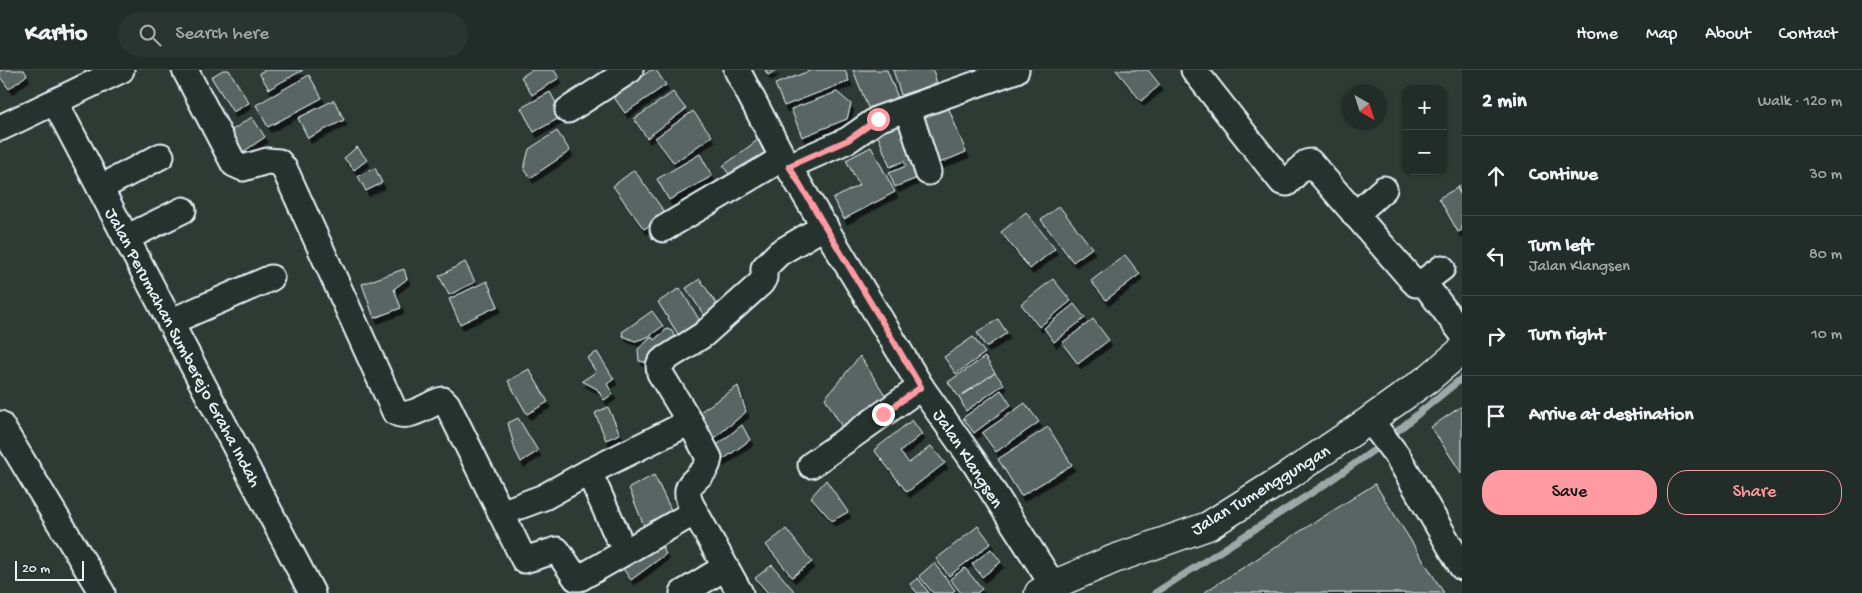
<!DOCTYPE html>
<html lang="en">
<head>
<meta charset="utf-8">
<style>
  :root { --surface:#222c28; --page:#2a3430; --text:#f1f3f6; --muted:#a2a7a8; --line:#3f4845; --accent:#ff9aa2 }
  body { margin:0; font-family:"Gochi Hand",sans-serif; background:var(--page); color:var(--text) }
  .controls { position:absolute; right:15px; top:15px; display:grid; overflow:hidden; border-radius:10px; box-shadow:0 1px 4px #0004 }
  .controls button { width:45px; height:45px; display:grid; place-items:center; padding:0; border:0; border-bottom:1px solid var(--line); background:var(--surface); color:var(--text); font:25px sans-serif }
  .compass { position:absolute; left:1342px; top:15px; width:45px; height:45px; border-radius:50%; background:var(--surface); box-shadow:0 1px 4px #0004; rotate:141deg }
  .scale { position:absolute; left:15px; bottom:12px; width:69px; box-sizing:border-box; padding-left:5px; border:2px solid #e8f1f8; border-top:0; font-size:14px; line-height:18px; white-space:nowrap; color:#e8f1f8; -webkit-text-stroke:4px #26332d; paint-order:stroke }
  .stop { position:absolute; width:15px; height:15px; margin:-11px; border:4px solid #ff9aa2; border-radius:50%; background:#fff }
  .stop.end { background:#ff9aa2; border-color:#fff; box-shadow:0 1px 5px #0008 }
  .list { margin:0; padding:0; list-style:none }
  h2 { display:flex; justify-content:space-between; align-items:center; height:65px; margin:0; padding:0 20px; font-size:21px }
  h2 small { font-size:16px; font-weight:400; color:var(--muted) }
  .list li { display:grid; grid-template-columns:32px 1fr auto; gap:15px; align-items:center; box-sizing:border-box; height:80px; padding:0 20px; border-top:1px solid var(--line) }
  .list b { display:block; font-size:19px; white-space:nowrap }
  .list p { margin:0; font-size:16px; white-space:nowrap; color:var(--muted) }
  .list em { font-size:16px; font-style:normal; color:var(--muted) }
  .actions { display:flex; gap:10px; padding:15px 20px }
  .actions a { flex:1; padding:11px 0; border:1px solid var(--accent); border-radius:20px; text-align:center; font-size:18px; color:var(--accent) }
  .actions .main { background:var(--accent); color:#111 }
  .icon { flex:none; width:28px; height:28px; fill:none; stroke:currentColor; stroke-width:2; stroke-linecap:round; stroke-linejoin:round }
  .map { position:relative; flex:none; width:1462px; height:523px; overflow:hidden }
  header { display:flex; align-items:center; gap:30px; box-sizing:border-box; height:70px; padding:0 25px; background:var(--surface); border-bottom:1px solid var(--line) }
  header strong { font-size:24px }
  nav { display:flex; gap:28px; margin-inline-start:auto; font-size:18px }
  .search { width:350px; height:45px; background:var(--page); display:flex; align-items:center; gap:12px; box-sizing:border-box; padding:0 18px; border-radius:28px; color:var(--muted); font-size:19px }
  main { display:flex }
  aside { flex:1; background:var(--surface) }
  .map>svg:first-child { display:block }
  .lines { fill:none; stroke-linecap:round; stroke-linejoin:round }
  .stream { stroke:#9da8a9; stroke-width:7 }
  .building { fill:#596563; stroke:#e8f1f8; filter:url(#shadow) }
  .minor-casing { stroke:#e8f1f8; stroke-width:29 }
  .tertiary-casing { stroke:#e8f1f8; stroke-width:31 }
  .minor { stroke:#26332d; stroke-width:25 }
  .tertiary { stroke:#26332d; stroke-width:28 }
  .route { stroke:#ff9aa2; stroke-width:6 }
  .labels { text-anchor:middle; stroke-width:4; stroke-linejoin:round; paint-order:stroke }
  .street-label { font-size:18px; fill:#e8f1f8; stroke:#26332d }
</style>
</head>
<body>
<header>
<strong>Kartio</strong>
<div class="search"><svg class="icon" aria-label="search" viewBox="0 0 24 24"><circle cx="10" cy="10" r="6"/><path d="M15 15l6 6"/></svg>Search here</div>
<nav><a>Home</a><a>Map</a><a>About</a><a>Contact</a></nav>
</header>
<main>
<div class="map">
<svg width="1462" height="523" viewBox="0 0 1462 523">
  <defs>
    <filter id="shadow"><feDropShadow dx="3" dy="5.5" stdDeviation="0" flood-color="#0009"/></filter>
  </defs>
  <rect width="100%" height="100%" fill="#2e3b35"/>
  <filter id="ink" filterUnits="userSpaceOnUse"><feTurbulence type="fractalNoise" baseFrequency=".02" numOctaves="2"/><feDisplacementMap in="SourceGraphic" scale="10" xChannelSelector="R" yChannelSelector="G"/><feConvolveMatrix kernelMatrix="1 2 1 2 8 2 1 2 1" color-interpolation-filters="sRGB"/></filter>
  <g filter="url(#ink)">
    <g class="lines">
      <path class="stream" d="M1155,523L1327,413L1374,380L1462,308"/>
    </g>
    <g class="building">
      <path d="M0,0H24L27,5L9,19L0,7Z"/>
      <path d="M223,0H229L249,33L233,42L211,7Z"/>
      <path d="M265,0H303L269,19L259,3Z"/>
      <path d="M532,0H554L559,8L532,25L521,7Z"/>
      <path d="M651,0H656L666,15L625,43L613,26Z"/>
      <path d="M765,0H776L768,5Z"/>
      <path d="M812,0H845L849,11L784,36L775,14Z"/>
      <path d="M853,0H887L898,28L869,40Z"/>
      <path d="M893,0H933L937,13L901,25Z"/>
      <path d="M1116,0H1148L1160,15L1141,31Z"/>
      <path d="M309,5L322,28L268,57L256,35Z"/>
      <path d="M550,22L563,46L534,62L521,38Z"/>
      <path d="M673,22L686,39L647,68L634,49Z"/>
      <path d="M837,22L851,34L847,49L802,67L791,39Z"/>
      <path d="M334,30L344,50L308,68L298,48Z"/>
      <path d="M947,34L966,82L935,95L916,47Z"/>
      <path d="M693,41L712,66L674,93L655,68Z"/>
      <path d="M252,47L265,67L239,85L226,64Z"/>
      <path d="M903,50L925,105L895,117L889,103L906,96L904,91L890,97L876,61Z"/>
      <path d="M557,61L570,81L530,108L524,98L529,79Z"/>
      <path d="M759,69L770,85L734,111L723,96Z"/>
      <path d="M357,77L367,90L354,100L344,88Z"/>
      <path d="M871,77L895,122L844,149L833,129L859,115L846,90Z"/>
      <path d="M700,84L712,106L669,130L657,109Z"/>
      <path d="M375,98L382,113L366,121L358,106Z"/>
      <path d="M634,100L666,144L644,159L613,116Z"/>
      <path d="M1462,115V126L1457,117Z"/>
      <path d="M1457,118L1462,127V160L1458,162L1439,128Z"/>
      <path d="M1059,136L1092,178L1073,192L1041,150Z"/>
      <path d="M1026,142L1055,179L1030,199L1001,162Z"/>
      <path d="M1125,185L1140,204L1106,230L1091,211Z"/>
      <path d="M465,192L475,212L449,225L439,206Z"/>
      <path d="M404,199L407,209L394,219L401,238L374,248L362,214Z"/>
      <path d="M700,209L723,244L709,253L686,218Z"/>
      <path d="M1053,209L1071,231L1039,257L1021,234Z"/>
      <path d="M487,211L498,236L460,254L449,229Z"/>
      <path d="M680,218L703,256L681,269L658,232Z"/>
      <path d="M1074,234L1085,248L1054,272L1044,258Z"/>
      <path d="M652,241L663,256L648,267L635,271L623,266L622,262Z"/>
      <path d="M998,249L1007,263L986,277L977,263Z"/>
      <path d="M1093,249L1109,270L1078,294L1062,273Z"/>
      <path d="M667,259L672,261L676,271L654,294L639,291L638,279L652,267L654,270Z"/>
      <path d="M973,267L985,283L956,304L944,287Z"/>
      <path d="M597,282L614,309L607,314L613,324L604,330L597,319L582,311L596,302L587,288Z"/>
      <path d="M860,286L887,328L845,362L825,328Z"/>
      <path d="M985,287L995,303L959,327L948,312Z"/>
      <path d="M529,299L548,332L527,344L508,311Z"/>
      <path d="M995,303L1004,314L966,341L959,327Z"/>
      <path d="M738,316L746,342L707,374L694,346Z"/>
      <path d="M1001,320L1011,335L974,363L963,348Z"/>
      <path d="M1025,333L1039,352L996,382L982,363Z"/>
      <path d="M1462,336V404L1431,357Z"/>
      <path d="M608,337L620,364L606,370L595,343Z"/>
      <path d="M518,348L538,381L521,392L515,380L508,353Z"/>
      <path d="M912,350L922,364L900,382L909,393L931,376L945,393L907,422L874,380Z"/>
      <path d="M742,355L750,370L721,391L712,379Z"/>
      <path d="M1048,357L1072,395L1021,426L998,389Z"/>
      <path d="M654,405L674,446L644,456L629,418Z"/>
      <path d="M826,410L848,442L832,451L811,427Z"/>
      <path d="M1375,414L1444,523H1203Z"/>
      <path d="M978,456L991,473L949,506L936,489Z"/>
      <path d="M786,459L812,492L792,507L766,475Z"/>
      <path d="M657,468L666,484L631,510L621,496Z"/>
      <path d="M991,479L1001,492L982,507L972,494Z"/>
      <path d="M934,493L955,520L952,523H933L919,506Z"/>
      <path d="M772,495L794,521L791,523H768L755,508Z"/>
      <path d="M965,498L982,519L977,523H961L950,509Z"/>
      <path d="M918,508L929,523H917L910,514Z"/>
    </g>
    <g class="lines">
      <g class="minor-casing">
        <g id="minor">
          <path d="M185,0L234,94L243,98L267,91L279,92L285,100L395,342C408,350 426,336 439,331L443,330L447,334L501,443L544,427L589,402L690,352"/>
          <path d="M737,0L783,88L921,317L974,392L1053,515"/>
          <path d="M1194,0L1282,112L1287,113L1306,93L1310,92L1413,211L1416,214L1423,212L1462,263"/>
          <path d="M55,32L312,523"/>
          <path d="M908,39L928,102"/>
          <path d="M568,40L630,0"/>
          <path d="M0,58L121,0"/>
          <path d="M789,96L848,70L878,49L1016,0"/>
          <path d="M100,118L161,86"/>
          <path d="M1355,145L1384,119"/>
          <path d="M663,159L783,88"/>
          <path d="M126,168L183,140"/>
          <path d="M1423,212L1442,198"/>
          <path d="M170,252L271,208"/>
          <path d="M1370,350L1398,387L1462,497"/>
          <path d="M0,354L102,523"/>
          <path d="M811,395L921,317"/>
          <path d="M589,402L617,465"/>
          <path d="M695,442C674,408 705,414 709,388L690,352L660,303L659,296L662,291L703,265L761,213L764,208V198L779,183L825,156"/>
          <path d="M501,443L524,490L557,480L576,508H580L695,442L740,523"/>
          <path d="M683,523L724,498"/>
        </g>
      </g>
      <g class="tertiary-casing">
        <path id="tertiary" d="M1039,523L1053,515L1114,489L1208,456L1286,407L1370,350L1429,308L1462,280"/>
      </g>
      <use href="#minor" class="minor"/>
      <use href="#tertiary" class="tertiary"/>
    </g>
  </g>
  <g class="lines" filter="url(#ink)">
    <path class="route" d="M878,49L848,70L789,96L921,317L883,344"/>
  </g>
  <g class="labels">
    <g class="street-label">
      <text transform="translate(184 277) rotate(62)" y="6">Jalan Perumahan Sumberejo Graha Indah</text>
      <text transform="translate(969 388) rotate(57)" y="6">Jalan Klangsen</text>
      <text transform="translate(1260 419) rotate(-31)" y="6">Jalan Tumenggungan</text>
    </g>
  </g>
</svg>
<div class="controls">
<button>+</button>
<button>−</button>
</div>
<svg class="compass" viewBox="-18 -18 36 36"><path d="M0-13l5 13h-10z" fill="#e53935"/><path d="M0 13l5-13h-10z" fill="#a2a7a8"/></svg>
<div class="scale">20 m</div>
<div class="stop" style="left:878px;top:49px"></div>
<div class="stop end" style="left:883px;top:344px"></div>
</div>
<aside>
<h2>2 min<small>Walk · 120 m</small></h2>
<ul class="list">
<li><svg class="icon" aria-label="ahead" viewBox="0 0 24 24"><path d="M12 20V5M6 11l6-6 6 6"/></svg><div><b>Continue</b></div><em>30 m</em></li>
<li><svg class="icon" aria-label="left" viewBox="0 0 24 24"><path d="M17 20v-9H6M10 6l-5 5 5 5"/></svg><div><b>Turn left</b><p>Jalan Klangsen</p></div><em>80 m</em></li>
<li><svg class="icon" aria-label="right" viewBox="0 0 24 24"><path d="M7 20v-9h11M14 6l5 5-5 5"/></svg><div><b>Turn right</b></div><em>10 m</em></li>
<li><svg class="icon" aria-label="arrive" viewBox="0 0 24 24"><path d="M6 21V4h12l-3 4 3 4H6"/></svg><div><b>Arrive at destination</b></div></li>
</ul>
<div class="actions"><a class="main">Save</a><a>Share</a></div>
</aside>
</main>
</body>
</html>
